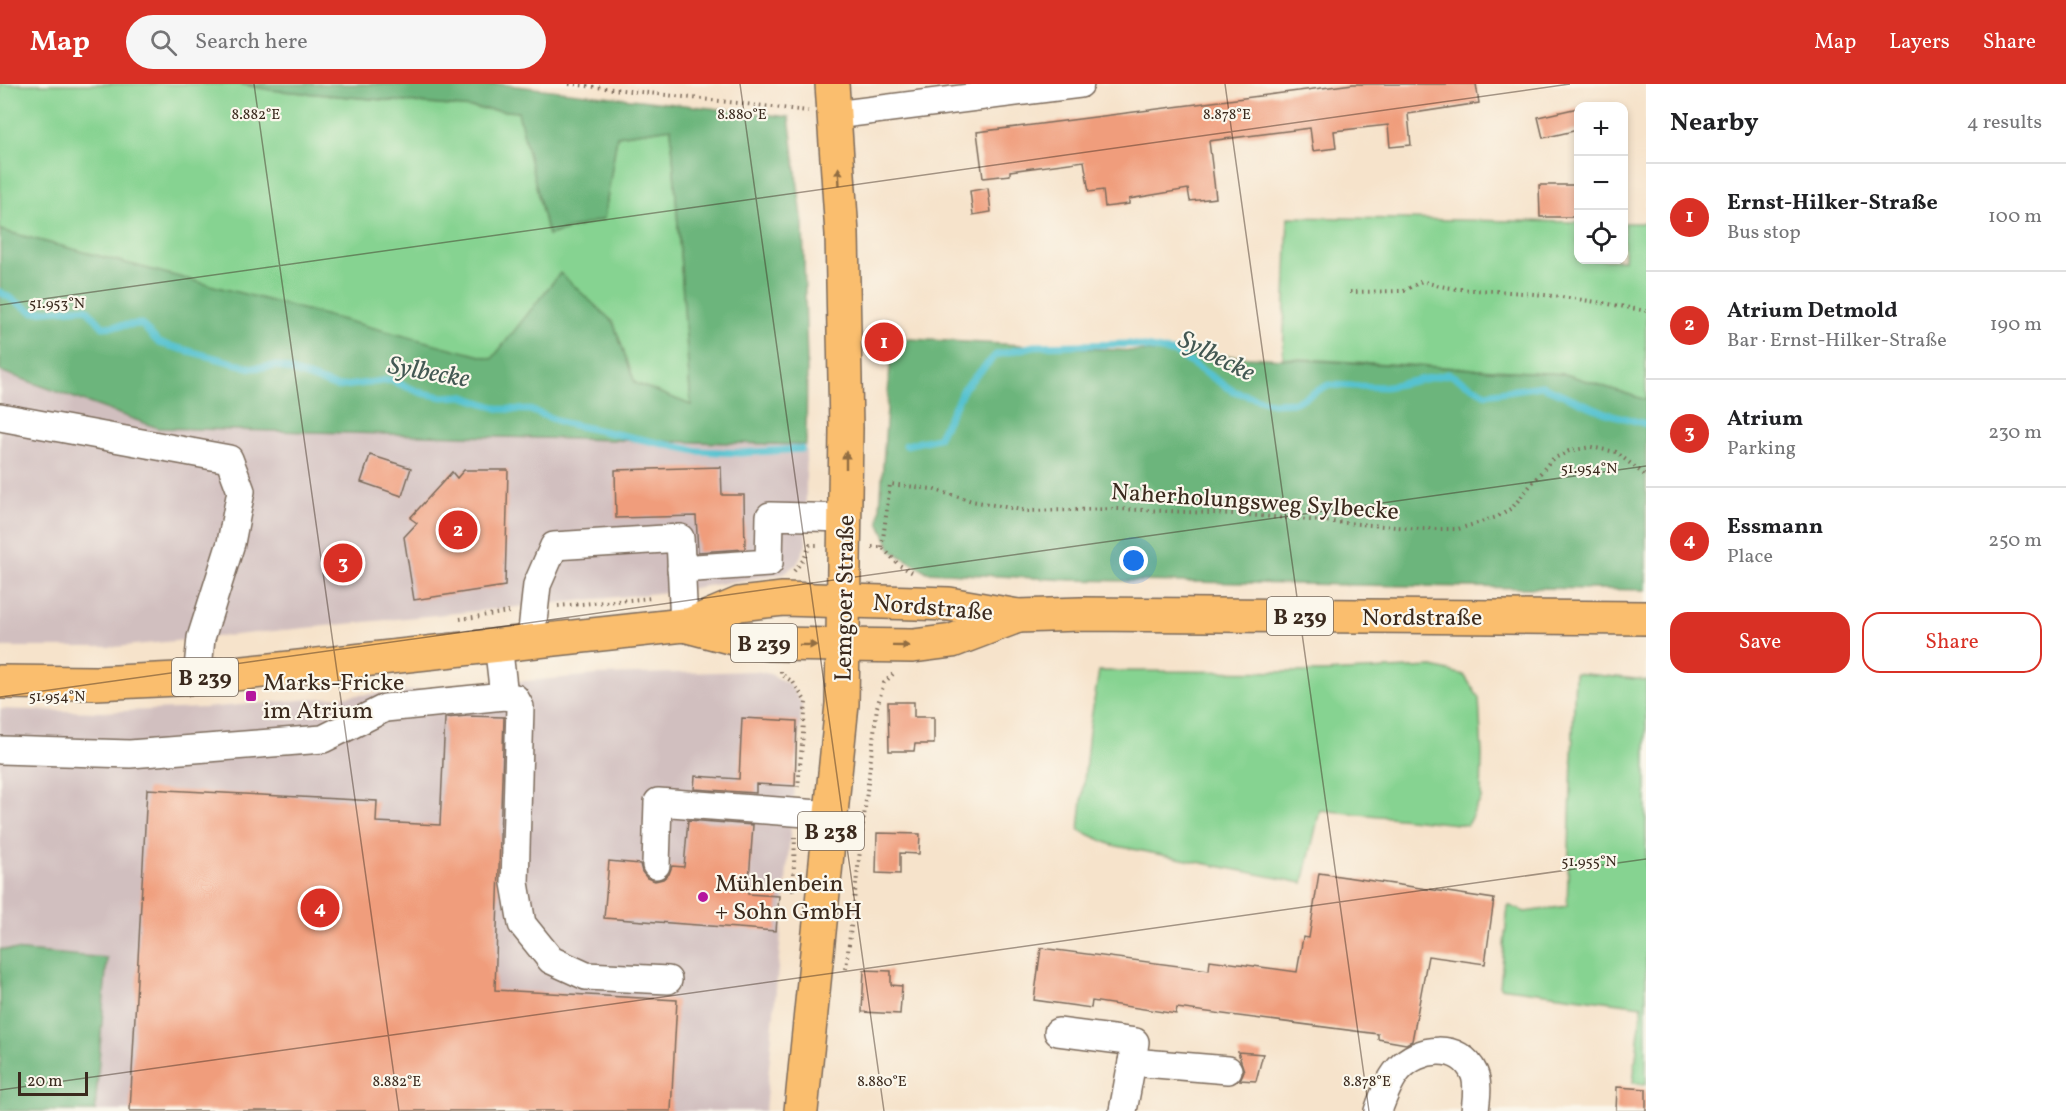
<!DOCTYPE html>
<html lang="en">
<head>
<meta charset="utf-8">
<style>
  :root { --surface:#fff; --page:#f6f6f6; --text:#202124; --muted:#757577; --line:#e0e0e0; --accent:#d93025 }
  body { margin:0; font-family:Vollkorn,serif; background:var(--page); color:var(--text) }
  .controls { position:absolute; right:18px; top:18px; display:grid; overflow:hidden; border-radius:12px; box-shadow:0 3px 9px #0003 }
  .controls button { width:54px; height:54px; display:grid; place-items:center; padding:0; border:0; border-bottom:2px solid var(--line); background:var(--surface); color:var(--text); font:30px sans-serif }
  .scale { position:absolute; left:18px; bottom:15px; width:70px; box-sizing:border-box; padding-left:6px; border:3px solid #3b2a1e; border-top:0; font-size:16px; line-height:21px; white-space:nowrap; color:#3b2a1e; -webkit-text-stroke:4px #fbf7ec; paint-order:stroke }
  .you { position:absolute; left:1134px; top:477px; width:21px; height:21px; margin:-15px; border:4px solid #fff; border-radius:50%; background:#1a73e8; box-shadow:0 0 0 9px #1a73e833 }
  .badge { display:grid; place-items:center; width:39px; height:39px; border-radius:50%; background:var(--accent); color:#fff; font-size:20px; font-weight:700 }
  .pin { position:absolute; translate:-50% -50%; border:3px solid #fff; box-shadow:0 2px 6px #0006 }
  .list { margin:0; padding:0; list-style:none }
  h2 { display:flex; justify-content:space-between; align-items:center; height:78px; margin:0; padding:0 24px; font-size:26px }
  h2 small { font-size:20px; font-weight:400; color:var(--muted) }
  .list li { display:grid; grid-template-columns:39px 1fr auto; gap:18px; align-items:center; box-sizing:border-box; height:108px; padding:0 24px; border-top:2px solid var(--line) }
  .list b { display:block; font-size:22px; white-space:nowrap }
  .list p { margin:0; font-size:20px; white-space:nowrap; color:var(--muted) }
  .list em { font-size:20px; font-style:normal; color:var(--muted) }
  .actions { display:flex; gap:12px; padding:18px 24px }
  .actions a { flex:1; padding:14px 0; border:2px solid var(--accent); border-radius:18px; text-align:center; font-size:21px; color:var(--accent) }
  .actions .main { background:var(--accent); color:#fff }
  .icon { flex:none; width:33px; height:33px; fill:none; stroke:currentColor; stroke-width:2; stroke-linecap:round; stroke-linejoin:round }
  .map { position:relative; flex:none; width:1646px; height:1027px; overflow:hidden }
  header { display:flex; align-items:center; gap:36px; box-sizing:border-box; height:84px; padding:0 30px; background:var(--accent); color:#fff }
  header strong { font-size:28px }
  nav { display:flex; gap:33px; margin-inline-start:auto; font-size:21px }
  .search { width:420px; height:54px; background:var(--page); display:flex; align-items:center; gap:15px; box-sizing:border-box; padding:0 21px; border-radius:33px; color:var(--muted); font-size:22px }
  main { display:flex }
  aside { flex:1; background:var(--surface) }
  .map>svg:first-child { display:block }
  .industrial { fill:#d1bfbf }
  .green { fill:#86d391; stroke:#607e58; stroke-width:1.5 }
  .forest { fill:#6cb57b; stroke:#54704c; stroke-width:1.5 }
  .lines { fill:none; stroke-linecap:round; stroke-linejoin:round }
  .stream { stroke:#56c2d0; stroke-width:7 }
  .building { fill:#f09d7b }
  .minor-casing { stroke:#7c6b5b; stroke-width:30 }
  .major-casing { stroke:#7c6b5b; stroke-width:36 }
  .path { stroke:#7c6b5b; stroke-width:4; stroke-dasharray:1.5 4.5; stroke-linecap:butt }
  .minor { stroke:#fff; stroke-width:27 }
  .major { stroke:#fabe6e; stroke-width:33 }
  .oneway { fill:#916d42 }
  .ticks { fill:none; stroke:#3b2a1e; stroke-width:1.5; stroke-opacity:0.45 }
  .poi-dot { fill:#b5179e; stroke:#fbf7ec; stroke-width:2 }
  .labels { text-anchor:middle; stroke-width:4.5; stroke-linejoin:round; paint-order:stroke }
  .shield { fill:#fbf7ec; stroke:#75685c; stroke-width:1.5 }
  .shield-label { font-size:22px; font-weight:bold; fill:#3b2a1e }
  .street-label { font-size:24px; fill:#3b2a1e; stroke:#fbf7ec }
  .poi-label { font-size:24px; fill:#3b2a1e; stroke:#fbf7ec; text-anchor:start }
  .water-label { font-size:26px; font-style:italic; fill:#435853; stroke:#fbf7ec }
  .ticks-label { font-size:15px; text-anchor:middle; fill:#3b2a1e; stroke:#fbf7ec; stroke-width:4.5; stroke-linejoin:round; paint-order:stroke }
</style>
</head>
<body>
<header>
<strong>Map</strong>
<div class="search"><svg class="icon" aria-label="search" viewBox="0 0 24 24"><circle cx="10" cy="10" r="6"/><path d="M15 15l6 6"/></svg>Search here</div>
<nav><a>Map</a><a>Layers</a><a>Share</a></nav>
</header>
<main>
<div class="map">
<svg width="1646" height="1027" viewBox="0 0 1646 1027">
  <rect width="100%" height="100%" fill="#fbf7ec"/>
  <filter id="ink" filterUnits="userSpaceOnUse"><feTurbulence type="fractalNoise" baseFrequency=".0167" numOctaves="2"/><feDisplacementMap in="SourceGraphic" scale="12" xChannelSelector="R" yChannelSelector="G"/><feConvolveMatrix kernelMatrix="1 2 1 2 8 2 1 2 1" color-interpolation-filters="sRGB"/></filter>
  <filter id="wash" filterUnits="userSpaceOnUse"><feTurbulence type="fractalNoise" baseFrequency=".008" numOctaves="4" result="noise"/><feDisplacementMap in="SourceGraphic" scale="24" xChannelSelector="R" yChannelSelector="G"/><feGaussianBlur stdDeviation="1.35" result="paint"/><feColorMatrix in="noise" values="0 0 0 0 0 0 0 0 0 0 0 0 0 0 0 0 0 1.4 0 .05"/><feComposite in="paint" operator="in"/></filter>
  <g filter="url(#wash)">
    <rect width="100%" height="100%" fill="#f6e3cb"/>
    <g class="industrial">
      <path d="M0,287L158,344L806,361V461L797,480L782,490L668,508L115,563H0Z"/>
      <path d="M756,587L770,590L789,600L802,620L765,1027H95L107,874L0,865V625L98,628L204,624L597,591Z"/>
    </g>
    <g class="green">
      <path d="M0,0H240L271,6L519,28L548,151L604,135L617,52L671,44L691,322L635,299L613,238L492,276L0,146Z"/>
      <path d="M1288,133L1578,138V176H1624V139H1646V316L1565,290L1283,274Z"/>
      <path d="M1433,583L1464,591L1479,614L1482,671L1481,715L1467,741L1320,726L1303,799L1112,761L1079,746L1089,647L1099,587L1322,588Z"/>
      <path d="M1575,589L1646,596V1000L1633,999L1642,922L1500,903L1508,821L1525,828L1567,822Z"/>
    </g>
    <g class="forest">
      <path d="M240,0H498L789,33L803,141L807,279L806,361L158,344L0,287V146L492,275L560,189L613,238L635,299L691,321L671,44L617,52L604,135L548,151L518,28L271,6Z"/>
      <path d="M892,254L1565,290L1646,316V506L1070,496L927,488L892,467L879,438Z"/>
      <path d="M0,865L107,874L95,1027H0Z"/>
    </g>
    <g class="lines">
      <g class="stream">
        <path d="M0,208L33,228L86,224L103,243L141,240L159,259L252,284L278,282L337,303L390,296L422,309L443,313L462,312L500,325L530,326L564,339L697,367L741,369L801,365"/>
        <path d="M906,361L938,354L965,303L996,271L1034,262L1129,260L1176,269L1233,307L1272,319L1296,318L1328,301L1385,303L1449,290L1486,310L1542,302L1606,329L1646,340"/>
      </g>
    </g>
    <g id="blocks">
      <g class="building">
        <path d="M1353,0H1476L1479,19L1408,30L1411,61L1390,63L1388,41L1334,47L1336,64L1313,67L1310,44L1209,57L1216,114L1190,117L1188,105L1129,115V120L1105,123L1103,106L1089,108L1084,77L1010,87V91L983,94L977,48Z"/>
        <path d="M1578,24V46L1543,54L1538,33Z"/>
        <path d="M1539,101H1578V133H1540Z"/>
        <path d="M988,104L991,128L973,131L970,107Z"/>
        <path d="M370,371L411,384L402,412L361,398Z"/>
        <path d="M721,383L722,411H744L745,465L698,468L696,432L616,434L615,386Z"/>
        <path d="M464,386H508L505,502L414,516L404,453L417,439L410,434L452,388L457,394Z"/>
        <path d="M888,618H914V633H934V660H915L914,667H889Z"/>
        <path d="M467,632L504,633L495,906L677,916L671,1027H130L147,705L377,717L376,738L440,741L445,634Z"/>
        <path d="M742,634L797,637L795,702L756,700V709L694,705L695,692L739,695Z"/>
        <path d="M688,736L753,741L748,810L779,812L776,847L604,834L609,777L640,780L642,788L647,794L655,797L663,795L669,790L672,782L684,783Z"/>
        <path d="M877,749L920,750L919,770L900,769V790L876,789Z"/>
        <path d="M1319,789L1494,815L1485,880L1428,872L1412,957L1406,960L1378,955V950L1177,924L1176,930L1092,917L1091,924L1034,916L1041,864L1209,886L1210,876L1297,888L1303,853L1309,854Z"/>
        <path d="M864,886L891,887V901L902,902L900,930L862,928Z"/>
        <path d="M1238,968L1263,970L1256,997L1240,996L1244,987Z"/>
        <path d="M1617,1003L1646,1005V1027H1616Z"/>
      </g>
    </g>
  </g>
  <g filter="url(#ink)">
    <use href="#blocks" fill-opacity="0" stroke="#7c6b5b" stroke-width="1.5"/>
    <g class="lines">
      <g class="minor-casing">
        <g id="minor">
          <path d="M835,31L1080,0"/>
          <path d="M0,333L229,375L241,407L231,459L201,554L197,594"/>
          <path d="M681,485L769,479L770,432L846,434"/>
          <path d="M531,556L537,501L554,462L680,454L684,541"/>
          <path d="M498,559L504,612"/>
          <path d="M0,666L130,670L323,655L385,624L504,612L515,614L520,623L515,799L522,840L551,876L586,892L668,896"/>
          <path d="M656,781L658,718L833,731"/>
          <path d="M1058,948L1135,958L1132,978L1228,986"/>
          <path d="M1123,1027L1132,978"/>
          <path d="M1378,1027C1383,1013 1389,996 1399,985C1418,963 1460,958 1474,989C1479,1000 1476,1016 1475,1027"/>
        </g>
      </g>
      <g class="major-casing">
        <g id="major">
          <path d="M689,541L739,520L783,515L949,520L1018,532L1081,530L1646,534"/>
          <path d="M0,598L96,599L197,594L684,541L749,558L771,560L913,562L952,557L1018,532"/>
          <path d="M801,1027L842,620L846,344L842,150L832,0"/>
        </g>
      </g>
      <g class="path">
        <path d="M569,0L808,27"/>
        <path d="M1350,208L1404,207L1422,197C1456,208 1474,205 1509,208C1555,211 1601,218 1646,227"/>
        <path d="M872,463H882L899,481L915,490"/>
        <path d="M882,463L890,400L932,405L972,417L1027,427L1117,425L1235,430L1421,445H1458L1497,433L1512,424L1551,376L1569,367L1591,363L1616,368L1646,392"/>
        <path d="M794,487L804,475L810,461H817"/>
        <path d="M558,522L652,514"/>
        <path d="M460,535L509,528"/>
        <path d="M781,587V590L793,598L806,618L798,703"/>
        <path d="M793,808L795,753"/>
        <path d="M846,885L877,623L884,599L893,590"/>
      </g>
      <use href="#minor" class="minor"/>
      <use href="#major" class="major"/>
    </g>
    <defs><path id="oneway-solid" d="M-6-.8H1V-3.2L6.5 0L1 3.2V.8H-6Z" transform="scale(1.5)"/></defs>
    <g class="oneway">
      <use href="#oneway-solid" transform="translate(839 92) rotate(-93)"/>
      <use href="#oneway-solid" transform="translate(846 376) rotate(-90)"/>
      <use href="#oneway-solid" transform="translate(808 561) rotate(1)"/>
      <use href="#oneway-solid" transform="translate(901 562) rotate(1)"/>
    </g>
  </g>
  <path class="ticks" d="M254,0L399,1027M740,0L884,1027M1225,0L1369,1027M0,221L1570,0M0,613L1646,382M0,1006L1646,775"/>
  <g class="poi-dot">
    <rect x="245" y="606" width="12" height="12" rx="3"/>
    <circle cx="703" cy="813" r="6"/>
  </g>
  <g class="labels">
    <g class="shield">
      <rect x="1267" y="513" width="66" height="38" rx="4.5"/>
      <rect x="731" y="540" width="66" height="38" rx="4.5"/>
      <rect x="172" y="574" width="66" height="38" rx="4.5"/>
      <rect x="798" y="728" width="66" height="38" rx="4.5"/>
    </g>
    <g class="shield-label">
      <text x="1300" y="540">B 239</text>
      <text x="764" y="567">B 239</text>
      <text x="205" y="601">B 239</text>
      <text x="831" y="755">B 238</text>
    </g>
    <g class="street-label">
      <text transform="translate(1255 417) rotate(4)" y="8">Naherholungsweg Sylbecke</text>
      <text transform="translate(844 514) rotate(-89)" y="8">Lemgoer Straße</text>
      <text transform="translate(933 523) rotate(5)" y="8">Nordstraße</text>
      <text x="1422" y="541">Nordstraße</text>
    </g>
    <g class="poi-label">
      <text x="263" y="606">Marks-Fricke<tspan x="263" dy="28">im Atrium</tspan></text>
      <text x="715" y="807">Mühlenbein<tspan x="715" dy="28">+ Sohn GmbH</tspan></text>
    </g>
    <g class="water-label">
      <text transform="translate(1217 271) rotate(27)" y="9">Sylbecke</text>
      <text transform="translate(429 287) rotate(10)" y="9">Sylbecke</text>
    </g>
  </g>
  <g class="ticks-label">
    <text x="256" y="35">8.882°E</text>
    <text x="742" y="35">8.880°E</text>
    <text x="1227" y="35">8.878°E</text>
    <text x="57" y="224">51.953°N</text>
    <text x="1589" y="389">51.954°N</text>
    <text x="57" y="617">51.954°N</text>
    <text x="1589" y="782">51.955°N</text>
    <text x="397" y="1002">8.882°E</text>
    <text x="882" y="1002">8.880°E</text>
    <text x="1367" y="1002">8.878°E</text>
  </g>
</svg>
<div class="controls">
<button>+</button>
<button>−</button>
<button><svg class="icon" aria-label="locate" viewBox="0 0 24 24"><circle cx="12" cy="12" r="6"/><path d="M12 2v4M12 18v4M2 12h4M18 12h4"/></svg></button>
</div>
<div class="scale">20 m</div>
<div class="you"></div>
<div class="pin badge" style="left:884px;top:258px">1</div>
<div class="pin badge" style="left:458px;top:446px">2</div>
<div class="pin badge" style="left:343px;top:479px">3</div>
<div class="pin badge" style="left:320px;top:824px">4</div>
</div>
<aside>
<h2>Nearby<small>4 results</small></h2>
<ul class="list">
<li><span class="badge">1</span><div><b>Ernst-Hilker-Straße</b><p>Bus stop</p></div><em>100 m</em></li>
<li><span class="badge">2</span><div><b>Atrium Detmold</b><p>Bar · Ernst-Hilker-Straße</p></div><em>190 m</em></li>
<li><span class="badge">3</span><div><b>Atrium</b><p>Parking</p></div><em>230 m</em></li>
<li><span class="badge">4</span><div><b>Essmann</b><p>Place</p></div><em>250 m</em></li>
</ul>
<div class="actions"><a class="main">Save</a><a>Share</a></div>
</aside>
</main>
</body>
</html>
